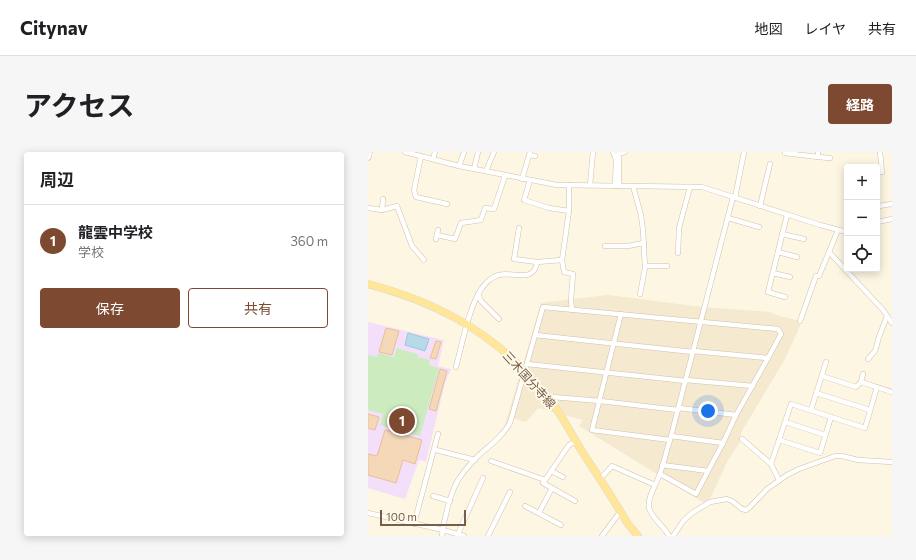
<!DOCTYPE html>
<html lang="ja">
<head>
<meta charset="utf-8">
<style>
  :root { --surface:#fff; --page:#f6f6f6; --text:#202124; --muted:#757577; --line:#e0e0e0; --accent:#7d4a31 }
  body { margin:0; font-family:Commissioner,"Noto Sans JP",sans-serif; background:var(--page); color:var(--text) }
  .controls { position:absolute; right:12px; top:12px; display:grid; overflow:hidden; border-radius:4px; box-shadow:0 2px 10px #0003 }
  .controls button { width:36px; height:36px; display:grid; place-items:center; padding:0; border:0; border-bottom:1px solid var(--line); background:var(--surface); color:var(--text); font:20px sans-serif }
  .scale { position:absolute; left:12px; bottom:10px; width:86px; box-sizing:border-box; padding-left:4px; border:2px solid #765e47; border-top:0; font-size:11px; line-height:14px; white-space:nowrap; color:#765e47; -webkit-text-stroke:3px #fff9ea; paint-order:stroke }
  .you { position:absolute; left:340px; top:259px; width:14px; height:14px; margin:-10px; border:3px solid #fff; border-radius:50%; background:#1a73e8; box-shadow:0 0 0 6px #1a73e833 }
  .badge { display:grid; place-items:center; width:26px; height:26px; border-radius:50%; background:var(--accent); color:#fff; font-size:13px; font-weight:700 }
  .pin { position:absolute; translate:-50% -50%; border:2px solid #fff; box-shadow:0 1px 4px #0006 }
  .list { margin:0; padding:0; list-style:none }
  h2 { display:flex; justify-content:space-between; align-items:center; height:52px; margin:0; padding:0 16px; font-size:17px }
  h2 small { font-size:13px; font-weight:400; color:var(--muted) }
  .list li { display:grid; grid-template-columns:26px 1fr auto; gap:12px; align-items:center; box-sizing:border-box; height:72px; padding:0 16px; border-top:1px solid var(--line) }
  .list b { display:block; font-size:15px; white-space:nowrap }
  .list p { margin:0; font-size:13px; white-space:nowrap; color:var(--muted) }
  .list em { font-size:13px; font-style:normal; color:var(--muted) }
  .actions { display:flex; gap:8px; padding:12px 16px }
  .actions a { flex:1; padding:9px 0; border:1px solid var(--accent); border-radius:4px; text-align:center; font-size:14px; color:var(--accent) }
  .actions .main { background:var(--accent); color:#fff }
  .icon { flex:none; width:22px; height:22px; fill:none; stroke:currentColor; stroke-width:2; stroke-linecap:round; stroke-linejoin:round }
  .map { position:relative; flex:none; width:524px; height:384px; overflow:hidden; border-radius:4px }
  header { display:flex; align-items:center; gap:24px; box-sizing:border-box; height:56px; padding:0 20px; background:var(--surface); border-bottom:1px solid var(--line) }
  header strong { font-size:19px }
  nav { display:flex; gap:22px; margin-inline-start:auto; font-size:14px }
  .intro { display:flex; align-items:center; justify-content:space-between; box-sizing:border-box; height:96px; padding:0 24px }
  h1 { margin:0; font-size:28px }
  .button { padding:10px 18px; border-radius:4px; background:var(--accent); color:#fff; font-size:14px; font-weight:700 }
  main { display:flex; gap:24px; padding:0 24px }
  aside { flex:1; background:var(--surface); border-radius:4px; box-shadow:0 2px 10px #0003 }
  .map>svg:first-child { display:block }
  .residential { fill:#f5e9d0 }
  .education { fill:#f3dffa }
  .green { fill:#ccecc0 }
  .water { fill:#b6dae8; stroke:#9bc8da }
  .building { fill:#f4d8b8; stroke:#e8c098 }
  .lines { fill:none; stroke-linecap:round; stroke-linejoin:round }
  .street-casing { stroke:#d1c1ab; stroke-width:5.5 }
  .secondary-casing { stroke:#d5c1a8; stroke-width:7 }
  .primary-casing { stroke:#ded8d3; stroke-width:8 }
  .street { stroke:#fff; stroke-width:4.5 }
  .secondary { stroke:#fff; stroke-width:6 }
  .primary { stroke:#ffe698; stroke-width:7 }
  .labels { text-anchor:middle; stroke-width:4; stroke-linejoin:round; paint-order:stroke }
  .street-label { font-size:12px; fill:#765e47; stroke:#fff9ea }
</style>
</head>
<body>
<header>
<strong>Citynav</strong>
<nav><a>地図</a><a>レイヤ</a><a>共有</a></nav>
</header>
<div class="intro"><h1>アクセス</h1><a class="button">経路</a></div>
<main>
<aside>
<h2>周辺<small></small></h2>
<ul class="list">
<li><span class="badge">1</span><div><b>龍雲中学校</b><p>学校</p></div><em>360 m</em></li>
</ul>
<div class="actions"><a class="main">保存</a><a>共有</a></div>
</aside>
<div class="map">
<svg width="524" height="384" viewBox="0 0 524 384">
  <rect width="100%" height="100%" fill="#fdf6e2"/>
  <path class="residential" d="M240,143L334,155L402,160L411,164L432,169V174L417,207L374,279L372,285L374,287L359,310L342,347L336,351L211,274L215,268L170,256L158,270L145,266L136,276L173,151Z"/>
  <path class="education" d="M0,170L76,188L70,214L83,217L77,231L58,310L51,308L37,347L0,336Z"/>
  <path class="green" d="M29,196L49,202L50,205L62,208L61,213L71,216L52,284L12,273L15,262L0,258V203L9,205L10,201L26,205Z"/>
  <path class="water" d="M40,181L61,187L57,199L37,193Z"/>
  <g class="building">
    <path d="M18,176L31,179L24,203L11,200Z"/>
    <path d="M68,189L73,190L68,207L62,206Z"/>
    <path d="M72,217L79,219L68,259L61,257Z"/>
    <path d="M0,262L11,265L7,278L0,276Z"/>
    <path d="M17,278L54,288L47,312L35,308L28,331L0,323V302L9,304Z"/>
  </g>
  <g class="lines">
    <g class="street-casing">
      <g id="street">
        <path d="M37,0L91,14L189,33L334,35L452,73L479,80"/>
        <path d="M245,0L248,8L247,34"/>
        <path d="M450,0V5L462,6"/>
        <path d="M417,1L450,5"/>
        <path d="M161,3L167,4"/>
        <path d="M53,4L46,38L48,45L79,52"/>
        <path d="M65,7L67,0"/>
        <path d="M91,14L96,0"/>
        <path d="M106,17L110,0"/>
        <path d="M118,19L126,0"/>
        <path d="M509,20H514L512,0"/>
        <path d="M154,27L162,0"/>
        <path d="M162,28L156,48L181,56L201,59"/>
        <path d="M222,33L225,0"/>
        <path d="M251,34V7L250,2L257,0"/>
        <path d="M265,34L273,63L275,78L277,116L272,142"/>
        <path d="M367,46L376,0"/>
        <path d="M392,54L402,12"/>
        <path d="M511,54L524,52"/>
        <path d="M0,56L14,58L29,54L44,94L56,108"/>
        <path d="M14,58L15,47"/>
        <path d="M360,66L391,75"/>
        <path d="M509,70L524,67"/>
        <path d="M151,76L146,107L169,110L194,108L196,120L205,122L203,148L204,158"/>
        <path d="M470,78L461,100L515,158L524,171"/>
        <path d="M414,82L436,87"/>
        <path d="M69,83L87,87L93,71L113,68L117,56L126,57L137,24"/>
        <path d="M68,87L70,78"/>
        <path d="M237,94H260L276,91"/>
        <path d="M410,100L429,105"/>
        <path d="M310,101L311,76L322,35"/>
        <path d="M194,108L201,59V33"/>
        <path d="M277,114H299"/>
        <path d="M405,121L422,125"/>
        <path d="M110,142L113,149L131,167"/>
        <path d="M417,145L400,140L419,63"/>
        <path d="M253,162L224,278L302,288"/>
        <path d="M432,169L448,124H451L461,100"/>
        <path d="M167,183L325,200"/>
        <path d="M325,199L400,206L368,263"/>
        <path d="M500,207L507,199L511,185L519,164"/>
        <path d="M159,212L318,229"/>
        <path d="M88,215C94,193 102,147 118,131C121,128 126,124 131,123C145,119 166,132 169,110"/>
        <path d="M454,224L488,235L493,230L495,222"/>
        <path d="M318,228L385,234"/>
        <path d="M493,230L524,240"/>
        <path d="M448,241L502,258"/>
        <path d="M180,246L185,245L232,249L310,258"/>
        <path d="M311,256L368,263L355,291"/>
        <path d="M443,258L458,210"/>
        <path d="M417,270L457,283"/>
        <path d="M303,284L355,291L340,319"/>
        <path d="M374,287L403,312"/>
        <path d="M411,288L452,301L463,265"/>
        <path d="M68,298L107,308"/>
        <path d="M123,309L177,328"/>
        <path d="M183,319L195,325"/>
        <path d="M292,322L328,342L340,319L294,313"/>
        <path d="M232,327L244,314L287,333"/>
        <path d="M411,328L403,312L423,252L497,276L509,235"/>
        <path d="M65,344L82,349"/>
        <path d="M207,349L175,331L201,293L208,289"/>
        <path d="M157,354L193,373"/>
        <path d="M0,361L75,378L96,384"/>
        <path d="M171,361L184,336"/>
        <path d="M46,372L70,282"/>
        <path d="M90,382L115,326"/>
        <path d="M74,384C76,367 82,342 90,328C96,319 103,311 110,304C122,293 134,285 142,271L175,155L410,177L413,182L400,206"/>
        <path d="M120,384L142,340"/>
        <path d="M234,384L252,360"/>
        <path d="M301,384C296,374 285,368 281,356C279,346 288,333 291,324C296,312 298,299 302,288L365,45"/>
        <path d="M305,384L316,368L324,361L342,350L359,347L364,349L374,357L378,358L381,356L399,337L419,323L431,317L467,304H474L490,308L524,310"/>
      </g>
    </g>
    <g class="secondary-casing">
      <path id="secondary" d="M0,5L1,0"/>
    </g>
    <g class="primary-casing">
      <path id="primary" d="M0,132C64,149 118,176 163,226C169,233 175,239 181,246C193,263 203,280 213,298C229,322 245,347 260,372L270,384"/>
    </g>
    <use href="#street" class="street"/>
    <use href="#secondary" class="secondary"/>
    <use href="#primary" class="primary"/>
  </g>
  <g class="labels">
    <g class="street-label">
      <text transform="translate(161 228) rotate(48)" y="4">三木国分寺線</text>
    </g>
  </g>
</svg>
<div class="controls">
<button>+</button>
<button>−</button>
<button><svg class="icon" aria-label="locate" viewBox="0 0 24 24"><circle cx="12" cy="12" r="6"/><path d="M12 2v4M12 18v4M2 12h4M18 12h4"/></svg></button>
</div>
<div class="scale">100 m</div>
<div class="you"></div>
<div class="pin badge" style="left:34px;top:269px">1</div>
</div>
</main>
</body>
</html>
